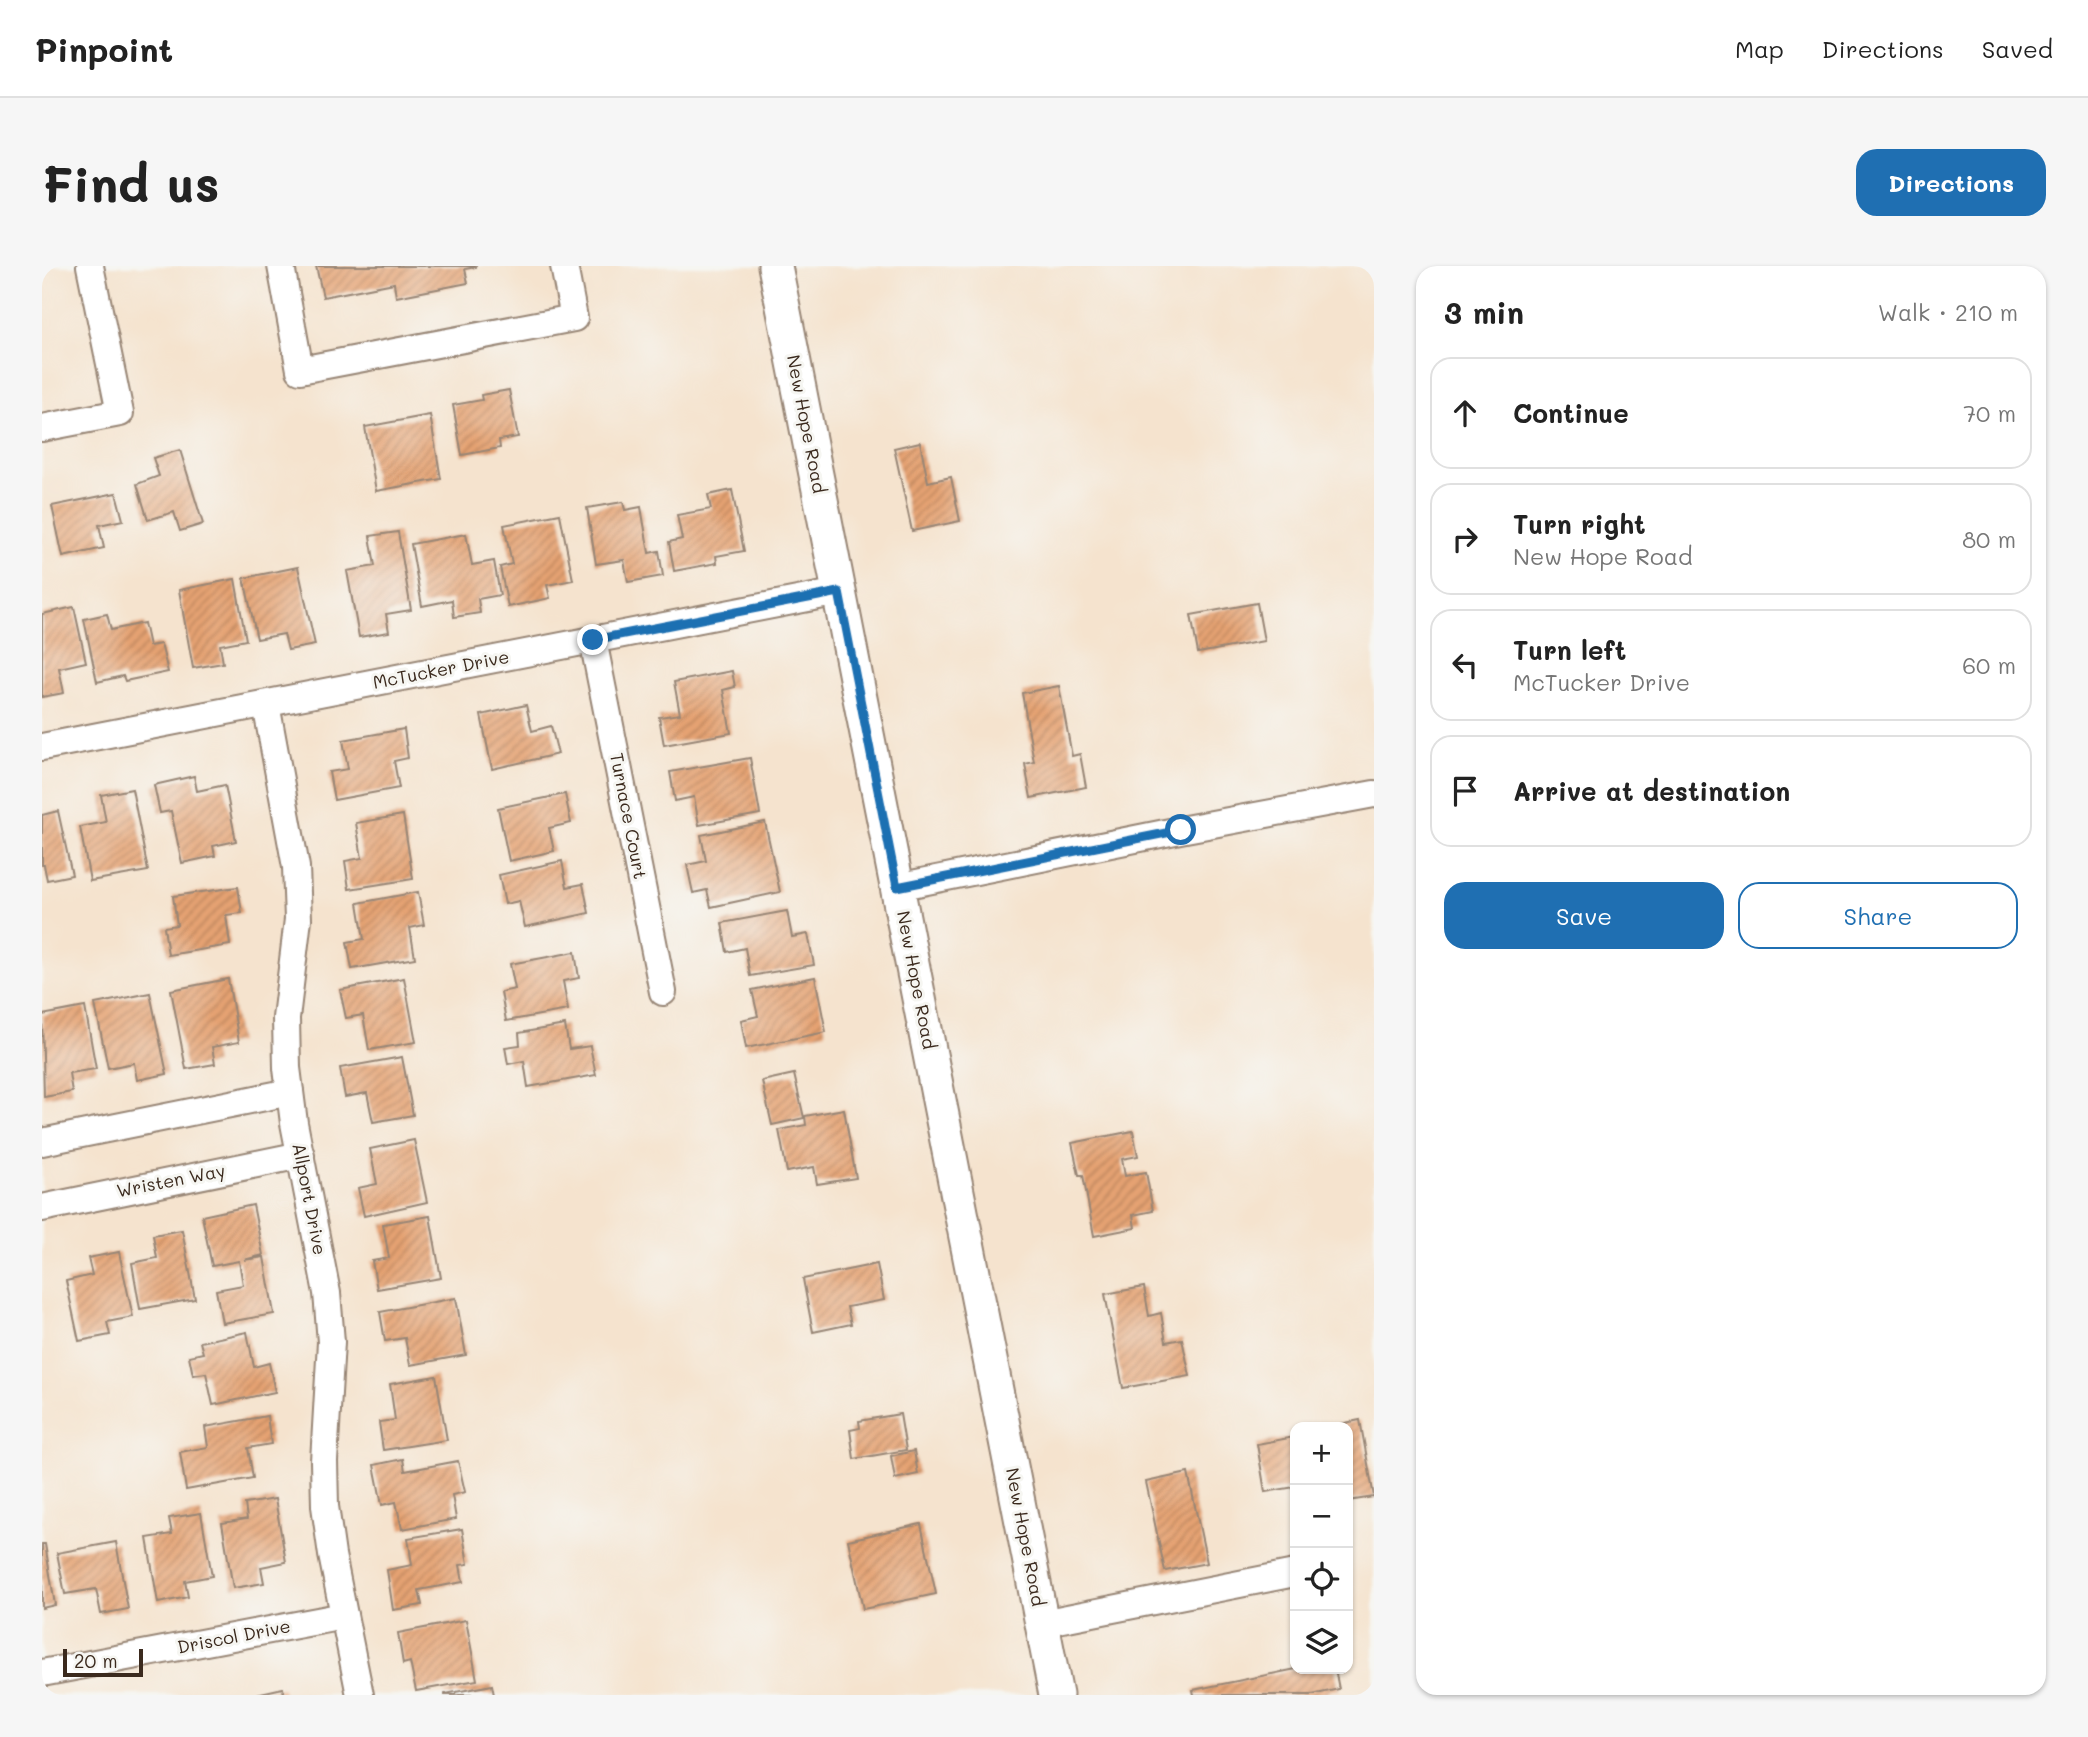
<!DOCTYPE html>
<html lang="en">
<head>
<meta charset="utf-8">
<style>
  :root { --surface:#fff; --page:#f6f6f6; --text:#222; --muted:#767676; --line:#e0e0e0; --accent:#1f6fb2 }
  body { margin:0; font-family:Mali,sans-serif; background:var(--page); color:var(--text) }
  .controls { position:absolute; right:21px; bottom:21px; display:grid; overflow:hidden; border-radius:14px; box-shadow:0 2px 5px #0004 }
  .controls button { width:63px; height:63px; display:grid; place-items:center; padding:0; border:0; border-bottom:2px solid var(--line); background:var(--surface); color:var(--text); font:35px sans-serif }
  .scale { position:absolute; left:21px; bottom:18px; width:80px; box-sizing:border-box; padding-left:7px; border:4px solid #3b2a1e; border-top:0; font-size:19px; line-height:24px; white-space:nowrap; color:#3b2a1e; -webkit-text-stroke:5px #f6f6f2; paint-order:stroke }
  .stop { position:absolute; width:21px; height:21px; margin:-16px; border:5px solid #1f6fb2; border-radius:50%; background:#fff }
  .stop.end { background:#1f6fb2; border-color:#fff; box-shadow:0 2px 7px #0008 }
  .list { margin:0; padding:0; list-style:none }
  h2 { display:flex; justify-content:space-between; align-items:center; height:91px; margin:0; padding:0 28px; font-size:30px }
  h2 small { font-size:23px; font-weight:400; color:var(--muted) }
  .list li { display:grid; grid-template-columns:46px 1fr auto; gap:21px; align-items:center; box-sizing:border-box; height:112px; margin:0 14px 14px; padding:0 14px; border:2px solid var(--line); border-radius:21px }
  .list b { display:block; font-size:26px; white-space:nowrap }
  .list p { margin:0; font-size:23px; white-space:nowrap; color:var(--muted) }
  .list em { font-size:23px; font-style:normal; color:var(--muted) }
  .actions { display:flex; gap:14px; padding:21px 28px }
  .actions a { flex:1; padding:16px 0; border:2px solid var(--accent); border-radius:21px; text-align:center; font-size:24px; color:var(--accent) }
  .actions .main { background:var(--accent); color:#fff }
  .icon { flex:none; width:38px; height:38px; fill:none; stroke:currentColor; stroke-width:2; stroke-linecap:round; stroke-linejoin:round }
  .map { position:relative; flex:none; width:1332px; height:1429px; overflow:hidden; border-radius:21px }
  header { display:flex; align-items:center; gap:42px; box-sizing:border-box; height:98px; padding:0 35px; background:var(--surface); border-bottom:2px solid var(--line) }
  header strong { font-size:33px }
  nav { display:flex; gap:38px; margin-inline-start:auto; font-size:24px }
  .intro { display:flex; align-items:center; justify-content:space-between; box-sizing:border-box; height:168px; padding:0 42px }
  h1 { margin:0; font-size:49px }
  .button { padding:18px 32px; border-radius:21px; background:var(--accent); color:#fff; font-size:24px; font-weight:700 }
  main { display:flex; gap:42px; padding:0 42px }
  aside { flex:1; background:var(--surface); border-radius:21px; box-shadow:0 2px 5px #0004 }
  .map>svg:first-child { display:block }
  .building { fill:url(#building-hatch) }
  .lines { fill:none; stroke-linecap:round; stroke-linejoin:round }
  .minor-casing { stroke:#988676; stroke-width:30 }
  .major-casing { stroke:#988676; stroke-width:37 }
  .minor { stroke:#fff; stroke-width:26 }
  .major { stroke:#fff; stroke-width:33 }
  .route { stroke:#1f6fb2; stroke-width:9 }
  .labels { text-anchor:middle; stroke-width:6; stroke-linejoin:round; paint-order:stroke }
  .street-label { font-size:18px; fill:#3b2a1e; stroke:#f6f6f2 }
</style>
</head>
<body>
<header>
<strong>Pinpoint</strong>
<nav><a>Map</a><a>Directions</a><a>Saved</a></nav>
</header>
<div class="intro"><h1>Find us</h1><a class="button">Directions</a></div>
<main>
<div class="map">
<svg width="1332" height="1429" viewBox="0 0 1332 1429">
  <defs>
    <pattern id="building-hatch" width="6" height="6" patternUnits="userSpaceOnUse" patternTransform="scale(1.75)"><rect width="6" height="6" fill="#e5a272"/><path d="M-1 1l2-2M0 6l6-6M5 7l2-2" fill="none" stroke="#bb845d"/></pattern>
  </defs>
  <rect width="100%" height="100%" fill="#f6f6f2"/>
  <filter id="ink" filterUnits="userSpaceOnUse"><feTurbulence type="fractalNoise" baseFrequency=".0143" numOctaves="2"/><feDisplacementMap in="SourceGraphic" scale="14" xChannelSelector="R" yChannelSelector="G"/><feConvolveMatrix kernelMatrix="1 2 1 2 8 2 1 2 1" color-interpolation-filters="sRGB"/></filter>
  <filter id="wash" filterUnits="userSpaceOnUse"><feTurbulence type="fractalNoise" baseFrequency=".00686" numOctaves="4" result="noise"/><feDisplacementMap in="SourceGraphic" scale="28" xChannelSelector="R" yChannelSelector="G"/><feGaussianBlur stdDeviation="1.57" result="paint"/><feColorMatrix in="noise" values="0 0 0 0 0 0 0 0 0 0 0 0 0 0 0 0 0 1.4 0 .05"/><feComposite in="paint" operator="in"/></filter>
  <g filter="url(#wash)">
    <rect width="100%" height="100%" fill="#f5e3ce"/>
    <g id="blocks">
      <g class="building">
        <path d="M274,0H434V1L423,3L426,17L354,31L352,17L281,31Z"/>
        <path d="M467,124L476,171L457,174L458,182L420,189L411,139L440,134L439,129Z"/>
        <path d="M388,149L399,213L334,225L323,161Z"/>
        <path d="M878,176L886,216L909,211L918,255L870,265L852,182Z"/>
        <path d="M138,184L161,258L138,265L132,246L106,254L95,218L117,210L111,192Z"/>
        <path d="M690,224L702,285L674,290L675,297L632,305L627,276L640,273L635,249L669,243L666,229Z"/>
        <path d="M74,227L81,254L57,259L62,282L21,291L10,240Z"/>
        <path d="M581,236L583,244L599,241L607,287L617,285L621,310L586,316L582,294L554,298L545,242Z"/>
        <path d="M518,248L531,314L505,319L508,332L466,341L458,301L470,298L462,259Z"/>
        <path d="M356,266L369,344L344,348L347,366L317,371L305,305L333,300L328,270Z"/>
        <path d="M424,268L430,299L452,295L458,329L436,333L438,347L412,351L410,334L380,340L369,278Z"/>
        <path d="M256,301L273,379L246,384L242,368L215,373L202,312Z"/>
        <path d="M193,313L204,374L178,379L181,397L151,402L137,324Z"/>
        <path d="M1215,337L1222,375L1156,387L1149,349Z"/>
        <path d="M32,341L44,396L17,402L22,427L0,431V348Z"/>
        <path d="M65,348L69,364L102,357L107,380L119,378L126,406L83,415L81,410L55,416L42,353Z"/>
        <path d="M690,405L693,421L681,424L689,467L622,479L617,451L638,448L632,416Z"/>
        <path d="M1017,420L1030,490L1038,488L1044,521L989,532L983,498L992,496L980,427Z"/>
        <path d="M484,439L490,465L509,460L516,488L450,503L439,449Z"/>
        <path d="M362,463L366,492L352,495L357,522L292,534L287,506L306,503L301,474Z"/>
        <path d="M708,492L718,548L657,559L652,531L633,535L628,506Z"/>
        <path d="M152,510L155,525L183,519L194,575L171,580L173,590L140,597L129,545L118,547L112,519Z"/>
        <path d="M90,523L106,605L48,615L38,561L64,556L59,529Z"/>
        <path d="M523,528L529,557L507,562L512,585L467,595L456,542Z"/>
        <path d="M16,545L30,609L5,614L2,599H0V549Z"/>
        <path d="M361,549L371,613L307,623L303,595L320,592L314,557Z"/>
        <path d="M723,556L738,626L669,641L665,624L651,627L645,599L664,595L659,569Z"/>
        <path d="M520,595L525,621L541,618L547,647L483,661L477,635L463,638L457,609Z"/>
        <path d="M196,621L200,647L184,649L188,679L126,689L122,661L135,659L131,630Z"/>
        <path d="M376,626L382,659L368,662L373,692L310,703L305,676L322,673L316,637Z"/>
        <path d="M745,645L750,671L766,668L772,699L708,710L703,682L685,686L680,657Z"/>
        <path d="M533,686L537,712L521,715L526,744L464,755L459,726L473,723L468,698Z"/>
        <path d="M773,711L784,766L704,782L699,754L716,750L710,724Z"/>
        <path d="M362,712L374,776L327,784L321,749L304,752L298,724Z"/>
        <path d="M186,713L197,776L170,781L173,798L144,803L129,724Z"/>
        <path d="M108,727L125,808L95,814L92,797L66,802L53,738Z"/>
        <path d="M43,741L54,803L27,807L30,826L2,831L0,749Z"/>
        <path d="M523,759L527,783L548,780L554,809L486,821L482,795L466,798L463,781L478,779L477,767Z"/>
        <path d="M360,791L371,849L331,856L325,827L303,831L298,802Z"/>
        <path d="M752,808L762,852L730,859L720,815Z"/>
        <path d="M802,843L814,912L775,918L772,901L745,906L737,864L764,859L763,850Z"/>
        <path d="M1091,865L1096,890L1080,893L1083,910L1104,906L1111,945L1091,949L1093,962L1052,970L1041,909H1037L1030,877Z"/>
        <path d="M372,874L385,936L322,950L316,922L335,918L328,883Z"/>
        <path d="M211,939L221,989L202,994L222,991L232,1048L180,1057L174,1024L201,1019L197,995L170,1000L160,950Z"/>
        <path d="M388,950L399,1012L335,1023L330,995L347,992L341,958Z"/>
        <path d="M140,964L153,1033L98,1043L90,997L115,992L111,969Z"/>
        <path d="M77,986L91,1051L65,1056L68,1069L37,1075L24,1015L50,1009L46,992Z"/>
        <path d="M835,998L842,1034L805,1041L809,1058L771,1066L761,1013Z"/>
        <path d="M1102,1021L1107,1050L1119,1047L1124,1076L1140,1073L1148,1110L1081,1122L1063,1028Z"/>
        <path d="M414,1032L424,1089L368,1099L363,1072L343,1075L338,1046Z"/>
        <path d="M205,1066L212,1101L227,1097L233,1126L171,1139L164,1107L151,1109L147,1090L161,1087L158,1076Z"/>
        <path d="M394,1110L405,1174L341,1184L337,1156L353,1154L348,1118Z"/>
        <path d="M858,1148L864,1184L812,1193L808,1164L818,1162L817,1155Z"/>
        <path d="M225,1150L229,1178L206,1182L211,1212L144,1224L138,1186L166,1181L163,1161Z"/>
        <path d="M1318,1154L1332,1231L1306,1235V1161L1288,1160Z"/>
        <path d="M1252,1171L1253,1221L1223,1226L1215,1178Z"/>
        <path d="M872,1185L876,1208L853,1213L849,1190Z"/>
        <path d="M361,1193L363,1205L416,1195L423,1226L410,1229L414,1253L360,1263L354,1236L340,1239L332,1199Z"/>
        <path d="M1146,1207L1165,1297L1123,1305L1104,1216Z"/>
        <path d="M233,1233L244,1296L219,1301L222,1317L191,1322L180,1257L205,1253L203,1238Z"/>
        <path d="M159,1247L170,1310L143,1315L146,1331L116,1337L105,1272L130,1268L127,1252Z"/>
        <path d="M879,1258L894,1328L821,1343L806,1274Z"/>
        <path d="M420,1263L426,1298L418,1299L421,1316L377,1324L380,1339L351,1344L345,1304L370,1299L366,1272Z"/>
        <path d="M74,1276L86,1343L59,1348L54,1323L23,1328L15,1287Z"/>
        <path d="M0,1278H3L13,1339L0,1342Z"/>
        <path d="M424,1354L435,1414L374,1425L368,1396L361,1398L356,1367Z"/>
        <path d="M1254,1403H1293L1297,1423L1270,1429H1152L1151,1424Z"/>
        <path d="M450,1419L452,1429H403V1428Z"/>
        <path d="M241,1422L242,1429H214V1428Z"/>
      </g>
    </g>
  </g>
  <g filter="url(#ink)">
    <use href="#blocks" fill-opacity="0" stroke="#988676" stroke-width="2"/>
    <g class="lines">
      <g class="minor-casing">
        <g id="minor">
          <path d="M239,0L258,104L532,52L522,0"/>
          <path d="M0,162L78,147L48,0"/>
          <path d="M551,374L621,726"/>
          <path d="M224,438L254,601L256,653L244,752L245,802L252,857L285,1027L289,1076L282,1195L283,1240L290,1289L318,1429"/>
          <path d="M0,481L797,326"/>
          <path d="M855,621L1138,564L1332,528"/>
          <path d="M0,876L248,826"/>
          <path d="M0,942L259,889"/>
          <path d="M1000,1357L1253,1307"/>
          <path d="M0,1407L302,1350"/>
        </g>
      </g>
      <g class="major-casing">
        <path id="major" d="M733,0L1014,1429"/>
      </g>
      <use href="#minor" class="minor"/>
      <use href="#major" class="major"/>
    </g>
  </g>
  <g class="lines" filter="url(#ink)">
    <path class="route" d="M551,374L797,326L855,621L1139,564"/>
  </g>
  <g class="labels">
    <g class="street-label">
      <text transform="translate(764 158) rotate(79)" y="6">New Hope Road</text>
      <text transform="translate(399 404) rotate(-11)" y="6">McTucker Drive</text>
      <text transform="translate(586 550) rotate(79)" y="6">Turnace Court</text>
      <text transform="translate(874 714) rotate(79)" y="6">New Hope Road</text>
      <text transform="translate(129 915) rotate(-11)" y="6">Wristen Way</text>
      <text transform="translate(267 933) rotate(79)" y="6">Allport Drive</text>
      <text transform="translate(983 1271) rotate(79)" y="6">New Hope Road</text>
      <text transform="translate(192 1371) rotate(-11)" y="6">Driscol Drive</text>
    </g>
  </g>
</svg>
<div class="controls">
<button>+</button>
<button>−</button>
<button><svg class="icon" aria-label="locate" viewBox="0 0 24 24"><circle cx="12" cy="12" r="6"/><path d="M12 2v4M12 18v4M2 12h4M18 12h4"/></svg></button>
<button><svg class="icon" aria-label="layers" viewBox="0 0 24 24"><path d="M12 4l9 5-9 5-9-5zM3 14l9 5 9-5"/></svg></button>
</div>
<div class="scale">20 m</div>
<div class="stop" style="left:1139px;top:564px"></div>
<div class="stop end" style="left:551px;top:374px"></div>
</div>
<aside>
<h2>3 min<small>Walk · 210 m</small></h2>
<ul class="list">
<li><svg class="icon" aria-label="ahead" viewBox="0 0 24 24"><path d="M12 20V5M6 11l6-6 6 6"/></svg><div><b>Continue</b></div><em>70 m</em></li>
<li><svg class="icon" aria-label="right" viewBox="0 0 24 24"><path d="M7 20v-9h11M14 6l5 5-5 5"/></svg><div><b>Turn right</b><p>New Hope Road</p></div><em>80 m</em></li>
<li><svg class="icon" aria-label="left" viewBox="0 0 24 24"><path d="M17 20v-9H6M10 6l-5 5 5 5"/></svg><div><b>Turn left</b><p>McTucker Drive</p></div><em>60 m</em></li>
<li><svg class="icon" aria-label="arrive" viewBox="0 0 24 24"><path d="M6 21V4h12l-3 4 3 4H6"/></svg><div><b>Arrive at destination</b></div></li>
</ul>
<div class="actions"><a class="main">Save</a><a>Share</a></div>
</aside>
</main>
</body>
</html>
